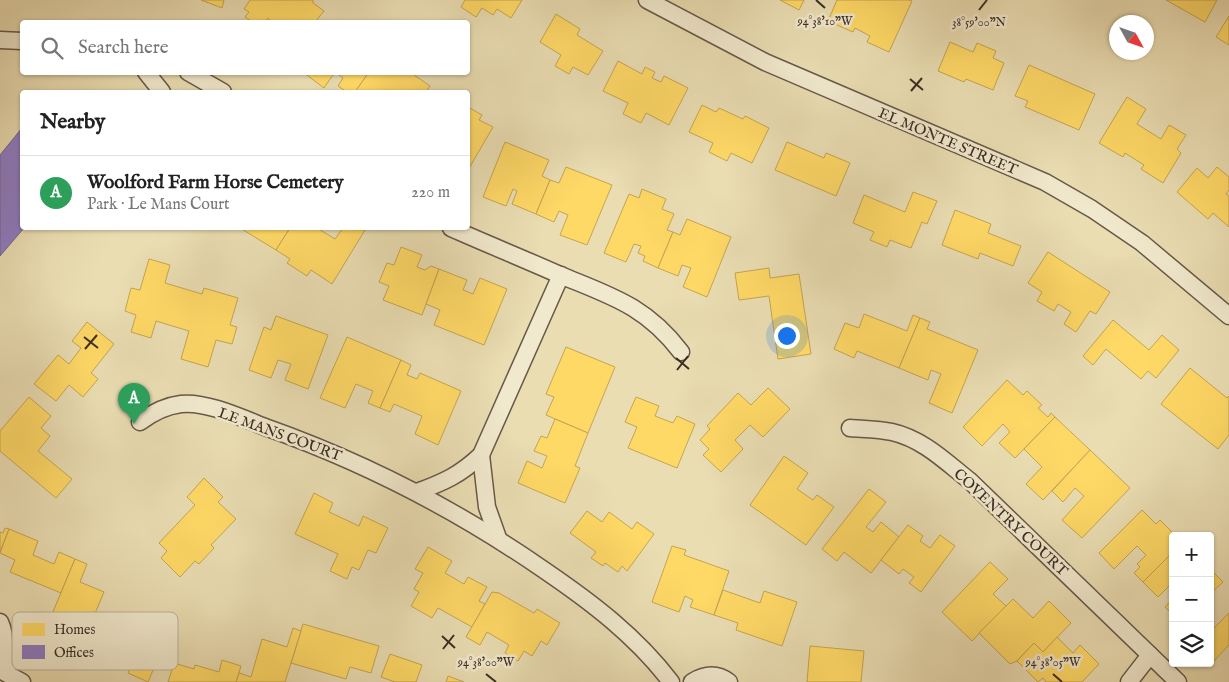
<!DOCTYPE html>
<html lang="en">
<head>
<meta charset="utf-8">
<style>
  :root { --surface:#fff; --page:#f6f6f6; --text:#222; --muted:#767676; --line:#e0e0e0; --accent:#b45309 }
  body { margin:0; font-family:"IM FELL English",serif; background:var(--page); color:var(--text) }
  .controls { position:absolute; right:15px; bottom:15px; display:grid; overflow:hidden; border-radius:5px; box-shadow:0 1px 4px #0004 }
  .controls button { width:45px; height:45px; display:grid; place-items:center; padding:0; border:0; border-bottom:1px solid var(--line); background:var(--surface); color:var(--text); font:25px sans-serif }
  .compass { position:absolute; left:1109px; top:15px; width:45px; height:45px; border-radius:50%; background:var(--surface); box-shadow:0 1px 4px #0004; rotate:130deg }
  .you { position:absolute; left:786px; top:335px; width:18px; height:18px; margin:-12px; border:4px solid #fff; border-radius:50%; background:#1a73e8; box-shadow:0 0 0 8px #1a73e833 }
  .badge { display:grid; place-items:center; width:32px; height:32px; border-radius:50%; background:var(--accent); color:#fff; font-size:16px; font-weight:700 }
  .pin { position:absolute; translate:-50% -41px; filter:drop-shadow(0 1px 2px #0008) }
  .pin::after { content:''; position:absolute; top:26px; width:18px; height:15px; background:inherit; clip-path:polygon(0 0,100% 0,50% 100%) }
  .list { margin:0; padding:0; list-style:none }
  h2 { display:flex; justify-content:space-between; align-items:center; height:65px; margin:0; padding:0 20px; font-size:21px }
  h2 small { font-size:16px; font-weight:400; color:var(--muted) }
  .list li { display:grid; grid-template-columns:32px 1fr auto; gap:15px; align-items:center; box-sizing:border-box; height:75px; padding:0 20px; border-top:1px solid var(--line) }
  .list b { display:block; font-size:19px; white-space:nowrap }
  .list p { margin:0; font-size:16px; white-space:nowrap; color:var(--muted) }
  .list em { font-size:16px; font-style:normal; color:var(--muted) }
  .icon { flex:none; width:28px; height:28px; fill:none; stroke:currentColor; stroke-width:2; stroke-linecap:round; stroke-linejoin:round }
  .map { position:relative; flex:none; width:1229px; height:682px; overflow:hidden }
  .search { position:absolute; background:var(--surface); box-shadow:0 1px 4px #0004; left:20px; top:20px; width:450px; height:55px; display:flex; align-items:center; gap:12px; box-sizing:border-box; padding:0 18px; border-radius:5px; color:var(--muted); font-size:19px }
  .panel { position:absolute; background:var(--surface); box-shadow:0 1px 4px #0004; left:20px; top:90px; width:450px; height:140px; border-radius:5px }
  .map>svg:first-child { display:block }
  .homes { fill:#ffd966; stroke:#c4a553 }
  .offices { fill:#8e7cc3; stroke:#756494 }
  .lines { fill:none; stroke-linecap:round; stroke-linejoin:round }
  .minor-casing { stroke:#675949; stroke-width:19 }
  .minor { stroke:#f1e9cd; stroke-width:16 }
  .ticks { fill:none; stroke:#3b2d26; stroke-width:2 }
  .labels { text-anchor:middle; stroke-width:5; stroke-linejoin:round; paint-order:stroke }
  .street-label { font-size:15px; fill:#3b2d26; stroke:#f1e9cd }
  .key { fill:#f1e9cd; stroke:#bab19b; stroke-width:1 }
  .key-label { font-size:14px; fill:#3b2d26 }
  .ticks-label { font-size:12px; text-anchor:middle; fill:#3b2d26; stroke:#f1e9cd; stroke-width:5; stroke-linejoin:round; paint-order:stroke }
</style>
</head>
<body>
<div class="map">
<svg width="1229" height="682" viewBox="0 0 1229 682">
  <rect width="100%" height="100%" fill="#eaddb2"/>
  <filter id="stains"><feTurbulence type="fractalNoise" baseFrequency=".004" numOctaves="4"/><feColorMatrix values="0 0 0 0 .2 0 0 0 0 .09 0 0 0 0 .02 0 0 0 .5 -.17"/></filter>
  <radialGradient id="worn" r=".72"><stop offset=".6" stop-color="#630" stop-opacity="0"/><stop offset="1" stop-color="#630" stop-opacity=".3"/></radialGradient>
  <g class="homes">
    <path d="M201,0H224L222,8Z"/>
    <path d="M250,0H313V3L324,11L315,22H272L268,18L265,22H252L245,17L249,12L244,9Z"/>
    <path d="M465,0H522L511,18L497,9L493,15L482,8L476,17L461,7Z"/>
    <path d="M780,0H804L799,10Z"/>
    <path d="M837,0H909L912,1L889,52L867,42L870,36L855,28L853,32L828,21Z"/>
    <path d="M1166,0H1217L1205,22Z"/>
    <path d="M556,14L580,29L577,35L603,51L588,75L573,67L569,74L555,66L561,55L540,42Z"/>
    <path d="M1229,16V45L1216,37Z"/>
    <path d="M950,42L973,52L977,43L996,51L993,58L1004,63L993,90L966,79L964,82L938,71Z"/>
    <path d="M618,61L642,74L645,67L655,72L652,78L661,82L664,76L688,88L669,125L646,113L641,123L623,114L628,103L603,91Z"/>
    <path d="M1029,65L1095,94L1079,130L1025,107L1028,101L1015,96Z"/>
    <path d="M303,72H335L324,88Z"/>
    <path d="M335,72H369L355,92H347L338,86L343,78Z"/>
    <path d="M369,72H410L430,86L426,92H355Z"/>
    <path d="M1127,97L1146,109L1137,124L1161,139L1169,125L1186,135L1177,149L1181,153L1163,183L1141,169L1144,165L1125,153L1123,157L1099,143Z"/>
    <path d="M702,105L716,112L719,108L743,119L745,116L769,128L752,163L731,153L727,161L709,152L713,143L689,132Z"/>
    <path d="M468,107L482,115L479,120L493,127L468,170Z"/>
    <path d="M505,142L549,160L542,176L550,180L536,214L512,204L517,191L513,189L506,206L483,197Z"/>
    <path d="M787,142L824,158L826,153L850,163L836,196L775,170Z"/>
    <path d="M566,167L612,185L587,245L560,235L568,215L559,211L554,222L536,214L550,180L559,183Z"/>
    <path d="M1217,167L1229,177V190L1226,194L1229,196V227L1213,213L1208,219L1177,192L1197,168L1208,178Z"/>
    <path d="M642,189L666,199L662,209L674,214L667,230L673,232L658,268L643,261L645,256L638,253L641,246L634,244L626,262L604,253L629,194L639,198Z"/>
    <path d="M913,192L937,201L927,224L922,222L911,248L890,240L887,247L870,240L874,232L853,223L864,195L905,212Z"/>
    <path d="M955,210L991,224L988,233L1021,246L1013,266L980,253L978,259L942,245Z"/>
    <path d="M687,219L731,237L707,297L683,287L691,268L682,265L678,276L658,268L673,232L680,235Z"/>
    <path d="M240,228H290L276,250Z"/>
    <path d="M290,228H317L335,239L343,228H361L365,230L332,284L311,270L307,276L287,263L290,259L276,250Z"/>
    <path d="M401,247L422,255L417,267L425,270L431,266L439,269L422,315L383,300L389,286L379,282L387,263L394,265Z"/>
    <path d="M1048,252L1110,292L1096,314L1090,311L1076,332L1064,324L1071,312L1058,304L1054,311L1037,301L1042,292L1028,283Z"/>
    <path d="M149,259L170,265L165,283L202,294L204,288L238,298L230,325L237,327L232,344L216,340L208,367L181,359L189,331L156,321L151,338L131,332L136,315L125,311L131,288L140,290Z"/>
    <path d="M769,268L770,278L799,274L811,354L778,359L769,296L739,300L735,273Z"/>
    <path d="M439,269L467,280L463,290L473,294L480,278L507,289L484,345L434,325L440,310L426,304Z"/>
    <path d="M864,314L907,331L913,315L920,318L899,368L857,351L854,358L834,349L845,323L859,328Z"/>
    <path d="M276,316L328,335L308,389L285,380L291,364L278,360L271,378L249,370L264,327L271,330Z"/>
    <path d="M920,318L930,322L927,329L978,350L952,413L929,403L941,374L931,370L928,380L899,368Z"/>
    <path d="M1113,320L1149,350L1162,335L1179,350L1156,378L1148,371L1141,379L1106,349L1093,365L1083,356Z"/>
    <path d="M87,322L114,344L91,373L98,379L83,397L69,385L56,401L34,384L58,355L69,364L81,348L72,341Z"/>
    <path d="M347,337L401,360L380,408L368,403L373,391L356,384L345,408L320,398Z"/>
    <path d="M566,347L615,367L588,433L546,415L554,397L546,394Z"/>
    <path d="M401,360L411,365L407,375L417,379L420,373L461,391L438,445L415,434L422,416L394,404L390,412L380,408Z"/>
    <path d="M1190,368L1227,398L1229,396V435L1218,449L1161,404Z"/>
    <path d="M1007,380L1023,395L1027,391L1042,405L1038,408L1048,417L1051,413L1055,417L1015,458L999,443L1010,432L1003,424L982,446L963,427Z"/>
    <path d="M768,388L790,409L763,437L750,425L735,440L743,449L721,472L703,455L709,449L700,440L710,429L707,426L738,393L751,405Z"/>
    <path d="M29,397L51,416L41,428L50,436L38,451L72,479L56,498L0,451V431Z"/>
    <path d="M636,397L659,406L655,416L673,423L677,416L695,424L677,468L628,448L637,427L625,422Z"/>
    <path d="M1055,417L1090,450L1043,500L1026,484L1042,467L1024,449Z"/>
    <path d="M555,419L588,433L575,466L580,468L565,503L518,483L527,461L542,468L547,456L534,451L541,436L547,438Z"/>
    <path d="M1090,450L1130,488L1082,538L1062,520L1084,496L1075,488L1063,502L1052,491Z"/>
    <path d="M784,456L808,473L797,489L813,500L817,495L834,507L806,545L750,505Z"/>
    <path d="M204,478L223,497L218,502L236,519L211,545L214,548L199,564L195,561L180,577L161,558L167,551L159,543L195,505L187,497Z"/>
    <path d="M869,489L886,502L866,527L873,532L881,522L899,537L871,573L844,552L837,561L822,549Z"/>
    <path d="M314,493L333,503L329,512L359,526L363,516L388,528L376,553L368,550L359,570L352,567L347,579L330,571L338,554L295,534Z"/>
    <path d="M1142,510L1156,524L1160,520L1176,536H1173V552L1143,582L1134,573L1140,567L1137,564L1146,555L1137,546L1114,569L1099,553Z"/>
    <path d="M587,511L602,522L609,512L632,529L637,522L654,534L627,571L622,566L618,572L605,563L603,566L591,558L596,552L570,533Z"/>
    <path d="M908,525L923,536L920,541L930,548L940,535L955,546L921,592L909,583L914,577L903,569L899,574L881,560Z"/>
    <path d="M5,528L9,529L0,552V532L3,533Z"/>
    <path d="M9,529L38,541L33,555L54,564L59,552L75,559L61,593L10,572L15,560L0,553Z"/>
    <path d="M672,546L686,550L684,555L729,571L714,615L690,607L693,600L685,596L679,612L652,602Z"/>
    <path d="M428,547L452,561L445,573L464,584L468,577L487,587L479,601L485,604L472,627L438,608L432,618L411,606L419,592L414,589L423,573L415,569Z"/>
    <path d="M1173,552V586L1171,584L1158,597L1143,582Z"/>
    <path d="M75,559L87,564L80,582L104,592L88,630L99,634L88,660L65,651L69,641L51,633L56,621L50,619Z"/>
    <path d="M990,562L1008,579L993,594L1006,606L972,641L942,612Z"/>
    <path d="M1210,569L1223,582L1210,594Z"/>
    <path d="M723,590L760,603L764,591L797,602L782,646L736,630L738,623L714,615Z"/>
    <path d="M492,592L499,593L534,613L537,609L560,623L547,645L541,641L532,656L524,651L518,661L505,653L509,645L487,632L480,645L466,637Z"/>
    <path d="M1013,599L1033,618L1049,601L1071,623L1043,652L1034,643L1017,661L1010,664L979,633Z"/>
    <path d="M1173,599V615L1165,607Z"/>
    <path d="M1229,613V645L1211,664L1210,632Z"/>
    <path d="M124,614L169,632L148,682L128,673L133,661L117,654L114,663L91,654L102,627L116,633Z"/>
    <path d="M303,624L379,646L371,673L350,667L346,679L291,663Z"/>
    <path d="M293,628L301,631L285,682H236L239,673L251,677L262,639L287,647Z"/>
    <path d="M1057,637L1073,653L1080,645L1099,664L1082,682H1046L1043,678L1038,682L1017,661L1034,643L1043,652Z"/>
    <path d="M810,646L864,651L861,682H807Z"/>
    <path d="M390,654L422,665L416,682H395L381,677Z"/>
    <path d="M222,660L241,666L236,682H168L174,663L194,669L195,665L219,672Z"/>
    <path d="M448,676L464,682H446Z"/>
  </g>
  <path class="offices" d="M22,128V228H24L0,256V155Z"/>
  <g class="lines">
    <g class="minor-casing">
      <g id="minor">
        <path d="M647,0L765,62L1045,182L1092,209L1142,243L1229,316"/>
        <path d="M0,40L22,41"/>
        <path d="M146,72L162,92"/>
        <path d="M188,72L223,92"/>
        <path d="M451,228C487,244 524,259 560,275C611,296 646,306 681,352"/>
        <path d="M140,422C153,412 165,406 181,404C206,401 242,418 265,427C364,462 457,510 544,570C591,602 636,636 671,682"/>
        <path d="M850,428C863,429 879,429 892,432C923,439 946,462 970,481L1178,682"/>
        <path d="M481,455L487,507L498,538"/>
        <path d="M417,492C444,482 460,475 481,455L561,275"/>
        <path d="M0,622C8,638 0,652 8,673"/>
        <path d="M0,670L22,682"/>
        <path d="M692,682C705,674 717,673 729,682"/>
        <path d="M1129,682L1150,655"/>
      </g>
    </g>
    <use href="#minor" class="minor"/>
  </g>
  <path class="ticks" d="M816,0L825,8M979,10L987,0M910,79L923,90M911,91L922,78M84,337L98,348M85,349L97,335M676,358L689,369M677,370L688,356M442,636L455,648M443,649L454,635M486,674L496,682M1053,674L1062,682"/>
  <g class="labels">
    <g class="street-label">
      <text transform="translate(948 141) rotate(23)" y="5">EL MONTE STREET</text>
      <text transform="translate(280 434) rotate(20)" y="5">LE MANS COURT</text>
      <text transform="translate(1011 522) rotate(43)" y="5">COVENTRY COURT</text>
    </g>
  </g>
  <rect x="12" y="612" width="166" height="58" rx="8" class="key"/>
  <rect x="22" y="623" width="23" height="13" fill="#ffd966"/>
  <rect x="22" y="645" width="23" height="14" fill="#8e7cc3"/>
  <g class="key-label">
    <text x="54" y="634">Homes</text>
    <text x="54" y="657">Offices</text>
  </g>
  <g class="ticks-label">
    <text x="825" y="25">94°38'10"W</text>
    <text x="979" y="26">38°59'00"N</text>
    <text x="486" y="666">94°38'00"W</text>
    <text x="1053" y="666">94°38'05"W</text>
  </g>
  <rect width="100%" height="100%" filter="url(#stains)"/>
  <rect width="100%" height="100%" fill="url(#worn)"/>
</svg>
<div class="controls">
<button>+</button>
<button>−</button>
<button><svg class="icon" aria-label="layers" viewBox="0 0 24 24"><path d="M12 4l9 5-9 5-9-5zM3 14l9 5 9-5"/></svg></button>
</div>
<svg class="compass" viewBox="-18 -18 36 36"><path d="M0-13l5 13h-10z" fill="#e53935"/><path d="M0 13l5-13h-10z" fill="#767676"/></svg>
<div class="you"></div>
<div class="pin badge" style="left:134px;top:424px;background:#2e9e5b">A</div>
<div class="search"><svg class="icon" aria-label="search" viewBox="0 0 24 24"><circle cx="10" cy="10" r="6"/><path d="M15 15l6 6"/></svg>Search here</div>
<section class="panel">
<h2>Nearby<small></small></h2>
<ul class="list">
<li><span class="badge" style="background:#2e9e5b">A</span><div><b>Woolford Farm Horse Cemetery</b><p>Park · Le Mans Court</p></div><em>220 m</em></li>
</ul>
</section>
</div>
</body>
</html>
